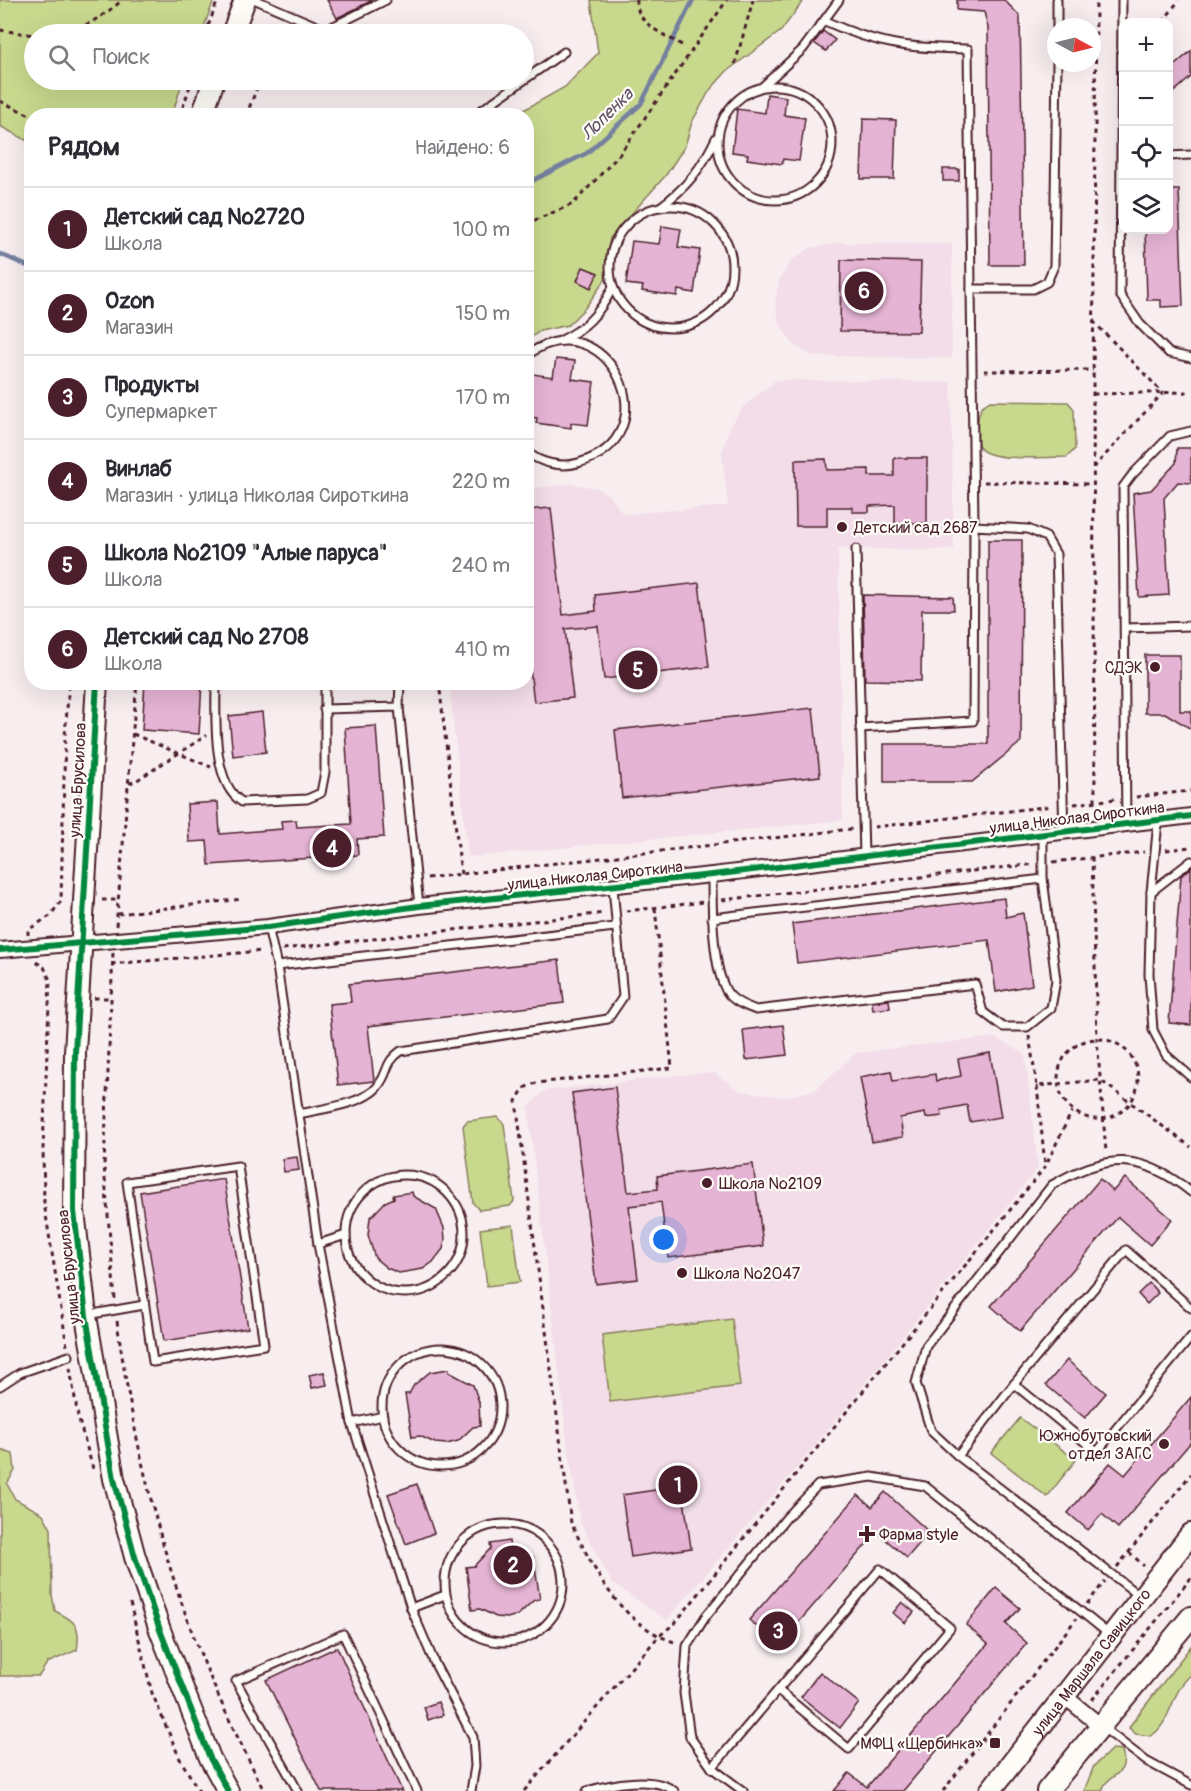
<!DOCTYPE html>
<html lang="ru">
<head>
<meta charset="utf-8">
<style>
  :root { --surface:#fff; --page:#f7f7f7; --text:#2b2b33; --muted:#7c7c81; --line:#e1e1e2; --accent:#4a1f2b }
  body { margin:0; font-family:Pangolin,sans-serif; background:var(--page); color:var(--text) }
  .controls { position:absolute; right:18px; top:18px; display:grid; overflow:hidden; border-radius:12px; box-shadow:0 6px 24px #0002 }
  .controls button { width:54px; height:54px; display:grid; place-items:center; padding:0; border:0; border-bottom:2px solid var(--line); background:var(--surface); color:var(--text); font:30px sans-serif }
  .compass { position:absolute; left:1047px; top:18px; width:54px; height:54px; border-radius:50%; background:var(--surface); box-shadow:0 6px 24px #0002; rotate:97deg }
  .you { position:absolute; left:664px; top:1240px; width:21px; height:21px; margin:-15px; border:4px solid #fff; border-radius:50%; background:#1a73e8; box-shadow:0 0 0 9px #1a73e833 }
  .badge { display:grid; place-items:center; width:39px; height:39px; border-radius:50%; background:var(--accent); color:#fff; font-size:20px; font-weight:700 }
  .pin { position:absolute; translate:-50% -50%; border:3px solid #fff; box-shadow:0 2px 6px #0006 }
  .list { margin:0; padding:0; list-style:none }
  h2 { display:flex; justify-content:space-between; align-items:center; height:78px; margin:0; padding:0 24px; font-size:26px }
  h2 small { font-size:20px; font-weight:400; color:var(--muted) }
  .list li { display:grid; grid-template-columns:39px 1fr auto; gap:18px; align-items:center; box-sizing:border-box; height:84px; padding:0 24px; border-top:2px solid var(--line) }
  .list b { display:block; font-size:22px; white-space:nowrap }
  .list p { margin:0; font-size:20px; white-space:nowrap; color:var(--muted) }
  .list em { font-size:20px; font-style:normal; color:var(--muted) }
  .icon { flex:none; width:33px; height:33px; fill:none; stroke:currentColor; stroke-width:2; stroke-linecap:round; stroke-linejoin:round }
  .map { position:relative; flex:none; width:1191px; height:1791px; overflow:hidden }
  .search { position:absolute; background:var(--surface); box-shadow:0 6px 24px #0002; left:24px; top:24px; width:510px; height:66px; display:flex; align-items:center; gap:15px; box-sizing:border-box; padding:0 21px; border-radius:33px; color:var(--muted); font-size:22px }
  .panel { position:absolute; background:var(--surface); box-shadow:0 6px 24px #0002; left:24px; top:108px; width:510px; height:582px; border-radius:24px }
  .map>svg:first-child { display:block }
  .built { fill:#f2dde8 }
  .green { fill:#c8d98e; stroke:#897c5c; stroke-width:1.5 }
  .lines { fill:none; stroke-linecap:round; stroke-linejoin:round }
  .stream { stroke:#75809f; stroke-width:4.5 }
  .building { fill:#e5b4d4; stroke:#4a1f2b; stroke-width:1.5 }
  .lane-casing { stroke:#4a1f2b; stroke-width:11 }
  .street-casing { stroke:#4a1f2b; stroke-width:18 }
  .secondary-casing { stroke:#4a1f2b; stroke-width:24 }
  .path { stroke:#4a1f2b; stroke-width:3; stroke-dasharray:4.5 4.5; stroke-linecap:butt }
  .lane { stroke:#fdfcf7; stroke-width:7 }
  .street { stroke:#fdfcf7; stroke-width:14 }
  .secondary { stroke:#fdfcf7; stroke-width:20 }
  .cycleway-casing { stroke:#fdfcf7; stroke-width:10 }
  .cycleway { stroke:#00873e; stroke-width:6 }
  .poi-dot { fill:#4a1f2b; stroke:#fdfcf7; stroke-width:2 }
  .labels { text-anchor:middle; stroke-width:4.5; stroke-linejoin:round; paint-order:stroke }
  .poi-label { font-size:16px; fill:#4a1f2b; stroke:#fdfcf7; text-anchor:start }
  .street-label { font-size:16px; fill:#4a1f2b; stroke:#fdfcf7 }
  .water-label { font-size:18px; font-style:italic; fill:#605065; stroke:#fdfcf7 }
</style>
</head>
<body>
<div class="map">
<svg width="1191" height="1791" viewBox="0 0 1191 1791">
  <rect width="100%" height="100%" fill="#f8eef0"/>
  <filter id="ink" filterUnits="userSpaceOnUse"><feTurbulence type="fractalNoise" baseFrequency=".0167" numOctaves="2"/><feDisplacementMap in="SourceGraphic" scale="12" xChannelSelector="R" yChannelSelector="G"/><feConvolveMatrix kernelMatrix="1 2 1 2 8 2 1 2 1" color-interpolation-filters="sRGB"/></filter>
  <g filter="url(#ink)">
    <g class="built">
      <path d="M837,243L952,244V358L812,356L793,344L780,325L775,303L779,280L791,261L810,248Z"/>
      <path d="M776,380L951,382L954,550L838,549L843,820L468,857L449,683L526,682L527,489L571,484L597,488L610,496L623,514L728,506L722,453L729,429L743,407Z"/>
      <path d="M994,1037L1025,1054L1038,1168L814,1447L667,1620L612,1583L580,1522L567,1440L528,1107L544,1091L698,1073H714L740,1091L784,1097L815,1090L856,1053Z"/>
    </g>
    <g class="green">
      <path d="M0,0H214L201,34H34V80H183L172,115L32,116L31,143L0,126Z"/>
      <path d="M591,0H804L781,31L727,71L710,90L692,122L685,146L666,175L610,238L605,280L585,308L568,325L540,331L527,340L526,116H513L565,87L598,53Z"/>
      <path d="M990,401L1068,402L1074,409L1075,449L1067,457C1049,457 989,462 980,448C972,436 978,420 981,407Z"/>
      <path d="M498,1117L504,1124L514,1201L510,1206L479,1210L473,1203L463,1126L467,1121Z"/>
      <path d="M513,1225L520,1282L487,1286L480,1229Z"/>
      <path d="M732,1319L740,1386L610,1402L602,1335Z"/>
      <path d="M1020,1418L1076,1460L1047,1497L991,1453Z"/>
      <path d="M0,1450L13,1454L15,1470L7,1484L15,1499L43,1514L51,1529L52,1595L55,1611C76,1621 81,1626 77,1650L47,1663L39,1676H0Z"/>
      <path d="M1191,1646V1675C1170,1692 1172,1723 1151,1736L1136,1734L1129,1728L1132,1723Z"/>
      <path d="M1112,1749L1122,1750C1130,1778 1107,1772 1102,1791H1084L1094,1766Z"/>
    </g>
    <g class="lines">
      <g class="stream">
        <path d="M526,184L587,153L641,104L693,0"/>
        <path d="M0,254L32,268"/>
      </g>
    </g>
    <g class="building">
      <path d="M327,0H373L337,18Z"/>
      <path d="M957,0H1004L1020,16L1024,265H990L988,27L984,12L957,10Z"/>
      <path d="M823,31L835,40L826,51L814,43Z"/>
      <path d="M1191,51V77L1168,97V71Z"/>
      <path d="M767,94L786,97L784,115L805,118L799,161L783,159L782,164L747,159L748,154L732,152L737,109L765,113Z"/>
      <path d="M863,119L896,120L894,179H861Z"/>
      <rect x="943" y="169" width="16" height="12"/>
      <path d="M1168,190H1179L1183,306L1161,307V300H1147L1145,230H1168Z"/>
      <path d="M662,226L681,229L678,247L700,250L694,293L678,290L677,296L642,291L643,286L626,284L632,241L659,244Z"/>
      <path d="M841,260L921,262L919,332L840,331Z"/>
      <path d="M583,267L598,273L591,288L577,281Z"/>
      <path d="M556,359L575,361L572,379L594,382L588,425L571,423V428L536,423L537,418L526,417V373L553,377Z"/>
      <path d="M1177,448H1191V483L1178,482L1164,498L1169,595L1139,597L1133,493L1151,490L1176,463Z"/>
      <path d="M894,458H927V523H895V505L869,506V512H852V507H827V526H796L795,460L826,459L827,470L869,469V476H894Z"/>
      <path d="M551,508L563,615L596,611L595,595L699,583L709,667L604,679L598,626L565,629L573,698L534,702L526,638V510Z"/>
      <path d="M988,540H1022L1021,742L972,782H884V744H988Z"/>
      <path d="M863,595L953,597L954,610H922L921,681L865,680Z"/>
      <path d="M1145,655H1180V711H1191V729L1165,713H1145Z"/>
      <path d="M145,682H202L199,734L142,730Z"/>
      <path d="M813,708L820,776L622,798L615,730Z"/>
      <path d="M262,712L266,752L233,756L229,716Z"/>
      <path d="M376,726L384,837L357,839L358,855L209,865L207,841L189,842L187,804L218,802L220,834L282,829L281,821L296,820L297,827L351,824L345,728Z"/>
      <path d="M1191,868V1025L1169,1023L1181,876Z"/>
      <path d="M1004,898L1006,917L1023,913L1032,985L996,992L989,940L797,963L792,924Z"/>
      <path d="M559,960L564,1003L368,1026L374,1081L338,1085L329,1004L351,1002L349,984Z"/>
      <path d="M889,1000L890,1008L873,1010L872,1002Z"/>
      <path d="M783,1025L787,1055L746,1060L743,1030Z"/>
      <path d="M990,1053L1001,1117L970,1122L967,1105L941,1110L942,1116L926,1118L925,1113L900,1118L903,1137L872,1142L860,1077L891,1071L893,1081L935,1074L936,1081L961,1076L958,1059Z"/>
      <path d="M615,1087L628,1192L658,1189L657,1176L753,1164L763,1246L668,1258L661,1202L629,1206L638,1279L596,1284L572,1093Z"/>
      <path d="M297,1157L299,1170L284,1172L282,1159Z"/>
      <path d="M1125,1178L1172,1219L1150,1245L1118,1217L1020,1331L991,1306L1100,1179L1113,1191Z"/>
      <path d="M224,1179L248,1328L164,1341L140,1192Z"/>
      <path d="M412,1192L413,1196L436,1209L444,1228L445,1240L443,1249L433,1262L423,1269L399,1273L387,1268L375,1258L368,1235L370,1218L385,1202L394,1198L393,1195Z"/>
      <path d="M1149,1283L1158,1293L1147,1304L1138,1294Z"/>
      <path d="M1067,1360L1106,1393L1085,1418L1046,1385Z"/>
      <path d="M449,1369V1372L473,1385L479,1402L480,1426L473,1427L458,1441L447,1444L435,1443L420,1436L412,1437L405,1394H409L414,1385L430,1372Z"/>
      <path d="M324,1372L327,1385L312,1388L309,1375Z"/>
      <path d="M1191,1397V1442L1118,1528L1102,1514L1088,1530L1068,1513L1110,1463L1125,1475Z"/>
      <path d="M417,1484L434,1533L406,1544L388,1494Z"/>
      <path d="M682,1486L691,1548L631,1557L622,1495Z"/>
      <path d="M885,1492L929,1532L907,1558L877,1532L779,1645L749,1620L858,1495L872,1507Z"/>
      <path d="M509,1541L510,1549L526,1557L533,1556L540,1599L534,1600L518,1615L507,1618L496,1617L480,1609L472,1610L466,1567L474,1566L491,1548L490,1544Z"/>
      <path d="M996,1588L1020,1608L1006,1624L1027,1643L903,1791H834L849,1773L867,1787L988,1644L966,1625Z"/>
      <path d="M902,1602L914,1612L905,1623L893,1613Z"/>
      <path d="M337,1647L402,1791H321L266,1680Z"/>
      <path d="M820,1672L859,1703L840,1728L801,1697Z"/>
      <path d="M438,1702L443,1715L428,1720L424,1707Z"/>
    </g>
    <g class="lines">
      <g class="lane-casing">
        <g id="lane">
          <path d="M256,0L326,30L386,0"/>
          <path d="M1122,0L1120,295L1140,324L1169,353L1191,358"/>
          <path d="M825,21C880,46 909,48 968,49L974,526"/>
          <path d="M1057,27V0"/>
          <circle cx="775" cy="143" r="57"/>
          <path d="M763,86L803,49L839,0"/>
          <path d="M473,116L564,52"/>
          <path d="M1168,156L1191,155"/>
          <circle cx="671" cy="267" r="61"/>
          <path d="M660,207C686,188 702,168 716,138"/>
          <path d="M971,289H1033L1047,282L1054,266L1057,63"/>
          <path d="M560,341C586,328 599,314 612,289"/>
          <path d="M526,356C605,296 676,436 578,463C561,468 539,463 526,451"/>
          <path d="M856,549L864,856"/>
          <path d="M1125,628L1191,626"/>
          <path d="M216,682C216,714 211,783 242,802L307,799L321,793L325,772V682"/>
          <path d="M399,707L400,682"/>
          <path d="M324,709L399,707L419,906"/>
          <path d="M860,728L973,721L974,526L1028,529L1046,537L1056,554L1064,833"/>
          <path d="M1158,822L1151,892L1149,974L1153,1030L1166,1055L1191,1077"/>
          <path d="M1126,825L1123,487L1132,475L1170,436L1191,431"/>
          <path d="M712,875C712,905 712,960 724,986C729,1000 743,1005 756,1010L975,984L983,1012L1003,1027H1027L1051,1008L1056,980L1043,879V835"/>
          <path d="M1151,892L1191,861"/>
          <path d="M712,918L1043,879"/>
          <path d="M268,927L277,966L318,1244L352,1423L411,1608L435,1664L473,1737L475,1766L471,1791"/>
          <path d="M277,966L615,927"/>
          <path d="M299,1114C321,1109 365,1104 378,1086C390,1071 383,1064 401,1051L608,1019L623,997L613,887"/>
          <path d="M238,1166L264,1345L153,1362L127,1182Z"/>
          <circle cx="405" cy="1234" r="59"/>
          <path d="M318,1244L346,1235"/>
          <path d="M87,1315L144,1305"/>
          <circle cx="441" cy="1407" r="59"/>
          <path d="M1014,1384L1097,1452L1191,1337"/>
          <path d="M0,1386L20,1373L69,1356"/>
          <path d="M352,1423L383,1416"/>
          <path d="M958,1456L1014,1384L1126,1250L1191,1308"/>
          <circle cx="504" cy="1583" r="59"/>
          <path d="M1141,1597L958,1456L931,1431L916,1383L926,1346L1052,1185C1106,1153 1141,1152 1191,1192"/>
          <path d="M411,1608L445,1595"/>
          <path d="M1102,1727L1146,1761L1191,1785"/>
          <path d="M712,1768L880,1569L950,1628L849,1749L778,1690"/>
          <path d="M298,1791L236,1681L343,1634L417,1791"/>
          <path d="M587,1791C610,1784 654,1775 674,1791"/>
          <path d="M743,1791L712,1768L690,1737L684,1693L687,1646L706,1616L787,1517L818,1485L872,1477L925,1486L1110,1635"/>
        </g>
      </g>
      <g class="street-casing">
        <g id="street">
          <path d="M0,950L268,927L419,906L712,875L1191,816"/>
          <path d="M1063,1695L1102,1727"/>
        </g>
      </g>
      <g class="secondary-casing">
        <g id="secondary">
          <path d="M232,34L245,0"/>
          <path d="M202,116L214,80"/>
          <path d="M97,682L75,1052L74,1211L86,1316L114,1479L135,1557L160,1630L210,1758L228,1791"/>
          <path id="s1" d="M990,1791L1191,1534"/>
          <path d="M1047,1791L1191,1617"/>
        </g>
      </g>
      <g class="path">
        <path d="M637,0C634,23 665,35 682,45"/>
        <path d="M1163,22L1179,0"/>
        <path d="M0,30L34,35"/>
        <path d="M60,34C76,34 111,11 122,0"/>
        <path d="M205,34L218,0"/>
        <path d="M278,34L283,23"/>
        <path d="M735,64L753,0"/>
        <path d="M0,101L32,116"/>
        <path d="M180,116L192,80"/>
        <path d="M246,116L260,80"/>
        <path d="M526,224L573,204L619,155L727,0"/>
        <path d="M1093,321L1163,393L1094,467"/>
        <path d="M984,371L1093,370"/>
        <path d="M1093,394L1191,392"/>
        <path d="M984,482L1093,484"/>
        <path d="M439,682L461,874"/>
        <path d="M133,734L211,767"/>
        <path d="M129,783L134,782L207,735"/>
        <path d="M1136,797L1191,791"/>
        <path d="M1095,801L1093,394L1096,0"/>
        <path d="M1074,804L1115,799"/>
        <path d="M874,827L1052,806"/>
        <path d="M1166,850L1191,847"/>
        <path d="M1092,857L1097,1039L1106,1152"/>
        <path d="M1053,862L1144,852"/>
        <path d="M427,878L852,829"/>
        <path d="M102,900H119"/>
        <path d="M722,900L1034,864"/>
        <path d="M655,908L672,1068L536,1083L524,1088L516,1101L571,1523C596,1573 619,1624 677,1643"/>
        <path d="M626,911L703,902"/>
        <path d="M118,914L242,899"/>
        <path d="M116,926L137,682"/>
        <path d="M28,935V930L50,916L61,901L65,736L69,682"/>
        <path d="M283,949L605,913"/>
        <path d="M113,953L104,1166L115,1300"/>
        <path d="M36,962L44,967L50,980L43,1149L44,1203L67,1346"/>
        <path d="M111,964L262,951"/>
        <path d="M94,998H109"/>
        <path d="M1029,1036L1037,1086L1100,1080L1191,1147"/>
        <circle cx="1098" cy="1079" r="40"/>
        <path d="M1037,1086L1045,1165"/>
        <path d="M117,1321C133,1441 163,1568 211,1679C227,1717 246,1754 264,1791"/>
        <path d="M70,1368L78,1417L94,1472"/>
        <path d="M1129,1552L1144,1566"/>
        <path d="M1117,1567L1191,1474"/>
        <path d="M130,1603L152,1693L180,1759L199,1791"/>
        <path d="M1087,1604L1105,1581"/>
        <path d="M1092,1700L1191,1578"/>
        <path d="M524,1791L658,1637L675,1623L1045,1167L1072,1111"/>
        <path d="M943,1791L1076,1619"/>
      </g>
      <use href="#lane" class="lane"/>
      <use href="#street" class="street"/>
      <use href="#secondary" class="secondary"/>
      <g class="cycleway-casing">
        <g id="cycleway">
          <path d="M97,682L75,1052L74,1211L86,1316L114,1479L135,1557L160,1630L210,1758L228,1791"/>
          <path d="M0,950L268,927L419,906L712,875L1191,816"/>
        </g>
      </g>
      <use href="#cycleway" class="cycleway"/>
    </g>
  </g>
  <g class="poi-dot">
    <circle cx="842" cy="527" r="6"/>
    <circle cx="1155" cy="667" r="6"/>
    <circle cx="707" cy="1183" r="6"/>
    <circle cx="682" cy="1273" r="6"/>
    <circle cx="1164" cy="1444" r="6"/>
    <path d="M864 1525h6v6h6v6h-6v6h-6v-6h-6v-6h6z"/>
    <rect x="989" y="1737" width="12" height="12" rx="3"/>
  </g>
  <g class="labels">
    <g class="poi-label">
      <text x="854" y="533">Детский сад 2687</text>
      <text x="1143" y="673" text-anchor="end">СДЭК</text>
      <text x="719" y="1189">Школа №2109</text>
      <text x="694" y="1279">Школа №2047</text>
      <text x="1152" y="1441" text-anchor="end">Южнобутовский<tspan x="1152" dy="18">отдел ЗАГС</tspan></text>
      <text x="879" y="1540">Фарма style</text>
      <text x="983" y="1749" text-anchor="end">МФЦ «Щербинка»</text>
    </g>
    <g class="street-label">
      <text transform="translate(77 780) rotate(-87)" y="6">улица Брусилова</text>
      <text transform="translate(1077 817) rotate(-7)" y="6">улица Николая Сироткина</text>
      <text transform="translate(595 875) rotate(-6)" y="6">улица Николая Сироткина</text>
      <text transform="translate(68 1267) rotate(-96)" y="6">улица Брусилова</text>
      <text dy="6" stroke="none"><textPath href="#s1" startOffset="164">улица Маршала Савицкого</textPath></text>
    </g>
    <g class="water-label">
      <text transform="translate(607 114) rotate(-45)" y="6">Лопенка</text>
    </g>
  </g>
</svg>
<div class="controls">
<button>+</button>
<button>−</button>
<button><svg class="icon" aria-label="locate" viewBox="0 0 24 24"><circle cx="12" cy="12" r="6"/><path d="M12 2v4M12 18v4M2 12h4M18 12h4"/></svg></button>
<button><svg class="icon" aria-label="layers" viewBox="0 0 24 24"><path d="M12 4l9 5-9 5-9-5zM3 14l9 5 9-5"/></svg></button>
</div>
<svg class="compass" viewBox="-18 -18 36 36"><path d="M0-13l5 13h-10z" fill="#e53935"/><path d="M0 13l5-13h-10z" fill="#7c7c81"/></svg>
<div class="you"></div>
<div class="pin badge" style="left:678px;top:1485px">1</div>
<div class="pin badge" style="left:513px;top:1565px">2</div>
<div class="pin badge" style="left:778px;top:1631px">3</div>
<div class="pin badge" style="left:332px;top:848px">4</div>
<div class="pin badge" style="left:638px;top:670px">5</div>
<div class="pin badge" style="left:864px;top:291px">6</div>
<div class="search"><svg class="icon" aria-label="search" viewBox="0 0 24 24"><circle cx="10" cy="10" r="6"/><path d="M15 15l6 6"/></svg>Поиск</div>
<section class="panel">
<h2>Рядом<small>Найдено: 6</small></h2>
<ul class="list">
<li><span class="badge">1</span><div><b>Детский сад №2720</b><p>Школа</p></div><em>100 m</em></li>
<li><span class="badge">2</span><div><b>Ozon</b><p>Магазин</p></div><em>150 m</em></li>
<li><span class="badge">3</span><div><b>Продукты</b><p>Супермаркет</p></div><em>170 m</em></li>
<li><span class="badge">4</span><div><b>Винлаб</b><p>Магазин · улица Николая Сироткина</p></div><em>220 m</em></li>
<li><span class="badge">5</span><div><b>Школа №2109 &quot;Алые паруса&quot;</b><p>Школа</p></div><em>240 m</em></li>
<li><span class="badge">6</span><div><b>Детский сад № 2708</b><p>Школа</p></div><em>410 m</em></li>
</ul>
</section>
</div>
</body>
</html>
